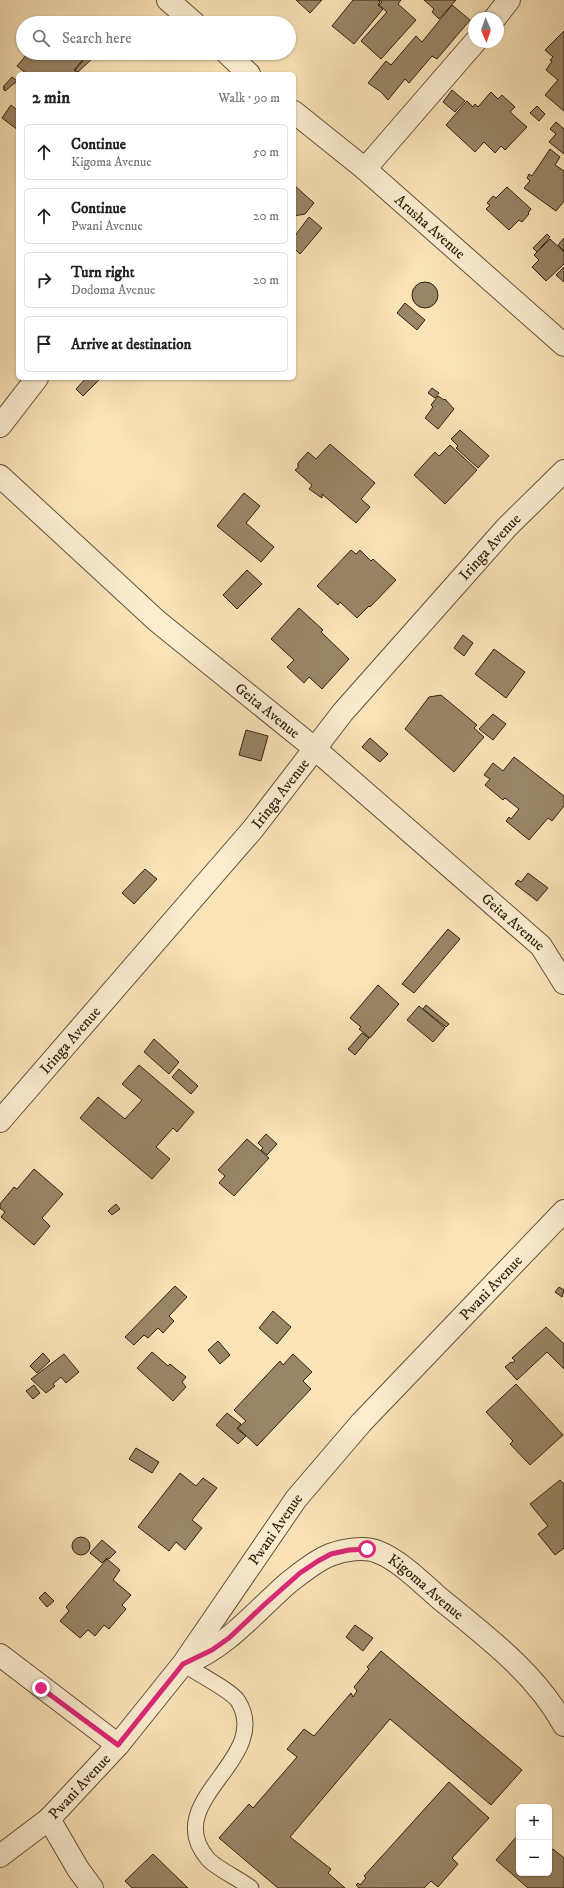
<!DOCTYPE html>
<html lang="en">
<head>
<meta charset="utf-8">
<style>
  :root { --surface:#fff; --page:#f2f2f2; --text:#222; --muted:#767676; --line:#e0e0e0 }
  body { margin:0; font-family:"IM FELL DW Pica",serif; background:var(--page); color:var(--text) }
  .controls { position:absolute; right:12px; bottom:12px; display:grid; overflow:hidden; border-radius:6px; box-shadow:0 1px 3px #0004 }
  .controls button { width:36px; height:36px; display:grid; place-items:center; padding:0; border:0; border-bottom:1px solid var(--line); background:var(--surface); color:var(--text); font:20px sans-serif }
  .compass { position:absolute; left:468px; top:12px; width:36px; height:36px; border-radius:50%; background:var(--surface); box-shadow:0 1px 3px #0004; rotate:178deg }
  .stop { position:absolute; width:12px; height:12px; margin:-9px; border:3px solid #db2777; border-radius:50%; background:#fff }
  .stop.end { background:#db2777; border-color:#fff; box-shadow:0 1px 4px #0008 }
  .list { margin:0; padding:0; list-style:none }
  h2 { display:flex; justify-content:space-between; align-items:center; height:52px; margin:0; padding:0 16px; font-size:17px }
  h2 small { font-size:13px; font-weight:400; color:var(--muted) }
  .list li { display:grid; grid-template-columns:26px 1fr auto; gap:12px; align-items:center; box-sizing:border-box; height:56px; margin:0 8px 8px; padding:0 8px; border:1px solid var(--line); border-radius:6px }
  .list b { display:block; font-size:15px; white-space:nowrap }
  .list p { margin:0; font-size:13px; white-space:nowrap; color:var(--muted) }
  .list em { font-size:13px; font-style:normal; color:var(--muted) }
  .icon { flex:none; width:22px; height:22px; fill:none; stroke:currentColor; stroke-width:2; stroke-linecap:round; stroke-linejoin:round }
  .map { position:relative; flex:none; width:564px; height:1888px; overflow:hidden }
  .search { position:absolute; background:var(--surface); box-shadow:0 1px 3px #0004; left:16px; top:16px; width:280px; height:44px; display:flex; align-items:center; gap:10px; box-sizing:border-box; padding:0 14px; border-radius:22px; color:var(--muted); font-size:15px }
  .panel { position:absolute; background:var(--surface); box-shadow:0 1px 3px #0004; left:16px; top:72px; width:280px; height:308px; border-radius:6px }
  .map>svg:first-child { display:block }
  .building { fill:#998667; stroke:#312110 }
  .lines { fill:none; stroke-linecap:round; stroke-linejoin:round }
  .service-casing { stroke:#63523a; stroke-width:17 }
  .minor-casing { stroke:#63523a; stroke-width:24 }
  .service { stroke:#fbedd0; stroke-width:15 }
  .minor { stroke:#fbedd0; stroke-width:22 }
  .route { stroke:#db2777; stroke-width:5 }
  .labels { text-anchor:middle; stroke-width:3.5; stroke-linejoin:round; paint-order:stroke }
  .street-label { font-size:15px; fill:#312110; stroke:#fbedd0 }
</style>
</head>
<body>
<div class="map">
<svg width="564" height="1888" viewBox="0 0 564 1888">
  <rect width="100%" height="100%" fill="#f9e3b7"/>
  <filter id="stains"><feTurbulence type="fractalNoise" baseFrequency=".005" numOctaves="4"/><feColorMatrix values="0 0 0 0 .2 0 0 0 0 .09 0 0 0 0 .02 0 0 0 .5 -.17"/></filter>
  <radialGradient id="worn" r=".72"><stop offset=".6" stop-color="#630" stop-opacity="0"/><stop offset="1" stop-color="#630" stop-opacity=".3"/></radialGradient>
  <g class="building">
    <path d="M296,0H322L310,13Z"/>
    <path d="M353,0H378L380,2L378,5L383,9L354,44L332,26Z"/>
    <path d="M379,0H401L398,4L416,20L381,59L361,41L387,12L379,5L382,2Z"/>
    <path d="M424,0H456L439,19L432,12L434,9Z"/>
    <path d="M452,5L470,20L437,59L432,56L409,83L405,79L388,100L381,92L368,83L386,61L391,65L416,36L422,42Z"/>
    <path d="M564,31V111L545,95L558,80L546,70L552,61L550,60L553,57L545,50Z"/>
    <path d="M28,53H82L86,56L74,70L79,74H27L17,66Z"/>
    <path d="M83,53H91L95,56L78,72L75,70L87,56Z"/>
    <path d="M12,77L17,81L5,91L3,89L5,88L3,87Z"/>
    <path d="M452,90L465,101L455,112L443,102Z"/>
    <path d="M491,92L498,99L502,95L515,107L510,112L527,127L505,150L501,146L495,153L484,142L475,152L446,125L467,101L473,107L475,104L478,107Z"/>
    <path d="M11,105L17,110L18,108V130L2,118Z"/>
    <path d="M537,106L545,114L539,121L530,113Z"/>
    <path d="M556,122L564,129V154L549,142L556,134L550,129Z"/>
    <path d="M550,149L560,157L555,165L564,171V201L556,211L524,188L530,181L527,178L529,174L532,176Z"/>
    <path d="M294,185L314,203L305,214L294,216Z"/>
    <path d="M507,187L531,209L528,213L529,214L522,222L519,220L509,230L486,209L490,205L487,203L493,196L496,198Z"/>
    <path d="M309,217L322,228L300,254L294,248V237Z"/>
    <path d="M547,234L550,237L537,252L533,248Z"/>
    <path d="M564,238V251L558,245Z"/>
    <path d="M550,239L564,252V264L546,281L532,267L539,260L534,255Z"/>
    <path d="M564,267V282L556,275Z"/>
    <circle cx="425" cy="295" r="13"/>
    <path d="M405,303L425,320L417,330L397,313Z"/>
    <path d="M86,378H101L83,396L76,389Z"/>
    <path d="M432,388L439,393L435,398L428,393Z"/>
    <path d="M438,396L444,400L445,399L454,409L438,429L425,418L433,407L431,405Z"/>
    <path d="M460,430L489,456L478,468L456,448L458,446L451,439Z"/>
    <path d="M330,444L375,483L361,499L370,507L356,523L322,494V498L309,489L312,485L295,470L298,468V463L308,452L316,459Z"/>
    <path d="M450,445L477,470L445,504L414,475L435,452L439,456Z"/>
    <path d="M244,493L260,506L246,523L274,547L261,562L217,526Z"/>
    <path d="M351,550L356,554L360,550L371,561L373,559L396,580L370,607L369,606L357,618L340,602L338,605L317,586Z"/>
    <path d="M247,570L262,584L237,609L223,595Z"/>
    <path d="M299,608L323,630L321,632L349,659L322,689L309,677L304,683L287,667L294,660L271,639Z"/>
    <path d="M463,635L473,643L464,656L454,648Z"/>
    <path d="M494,649L525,672L506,698L475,674Z"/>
    <path d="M441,695L477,725L474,728L484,737L454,772L405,729L429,697Z"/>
    <path d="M493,714L506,724L493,740L479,729Z"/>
    <path d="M246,730L268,736L261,761L239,755Z"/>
    <path d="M370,738L388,754L380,762L362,747Z"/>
    <path d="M514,757L564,796V806L552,821L548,818L529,840L506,821L509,817L511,819L519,809L505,798L503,800L485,785L490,779L484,775L493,763L503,771Z"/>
    <path d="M145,869L157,879L134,904L122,893Z"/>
    <path d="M528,873L548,888L537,901L515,884L518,880L521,882Z"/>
    <path d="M448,929L460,939L414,993L402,984Z"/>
    <path d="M378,985L399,1004L370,1038L359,1029L361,1027L350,1018Z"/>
    <path d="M426,1005L449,1024L446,1027L423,1009Z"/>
    <path d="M419,1006L445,1028L433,1042L407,1020Z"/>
    <path d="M362,1033L369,1038L355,1055L348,1049Z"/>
    <path d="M154,1039L179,1062L169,1074L144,1052Z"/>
    <path d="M139,1065L194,1112L177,1132L173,1128L156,1147L170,1159L152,1179L80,1118L98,1097L125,1119L142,1100L122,1084Z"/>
    <path d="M179,1069L198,1086L191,1094L172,1077Z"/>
    <path d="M266,1134L277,1144L267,1155L261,1150L263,1148L258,1143Z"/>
    <path d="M247,1139L269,1158L234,1196L219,1183L225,1176L218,1170Z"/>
    <path d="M34,1169L63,1194L42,1218L50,1226L34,1245L1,1217L5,1212L0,1208V1204L14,1187L17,1189Z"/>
    <path d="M116,1204L120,1209L112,1215L108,1211Z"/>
    <path d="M175,1286L187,1297L169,1316L174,1321L163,1333L158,1328L148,1338L144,1335L134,1345L125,1337Z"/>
    <path d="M559,1287L564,1290L562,1297L555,1292Z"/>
    <path d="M273,1311L291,1327L277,1344L259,1328Z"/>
    <path d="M546,1327L564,1344V1369L547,1352L517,1380L505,1367L511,1362L512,1363L515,1361L512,1358Z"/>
    <path d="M218,1341L230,1355L220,1364L208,1350Z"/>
    <path d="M152,1352L168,1366L170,1364L186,1377L182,1382L186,1387L173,1401L137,1368Z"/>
    <path d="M43,1353L50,1361L37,1373L30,1366Z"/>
    <path d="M64,1354L79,1372L66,1383L61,1377L53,1384L55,1386L46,1393L31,1379Z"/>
    <path d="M293,1354L312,1372L303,1381L311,1389L257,1446L238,1428L246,1421L234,1410L280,1361L283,1365Z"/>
    <path d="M516,1384L563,1435L530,1465L510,1444L513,1441L486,1412Z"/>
    <path d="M34,1385L40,1393L33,1399L26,1391Z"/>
    <path d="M227,1413L241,1424L237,1429L246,1436L238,1444L216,1425Z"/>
    <path d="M136,1448L159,1462L152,1473L129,1459Z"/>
    <path d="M180,1473L196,1486L203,1478L217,1488L192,1520L202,1528L185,1550L176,1542L169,1551L138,1527Z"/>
    <path d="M560,1480L564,1484V1548L555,1555L538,1534L548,1526L530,1504Z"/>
    <circle cx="81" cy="1546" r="9"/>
    <path d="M102,1540L116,1552L109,1559L107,1558L102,1563L90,1553Z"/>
    <path d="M107,1559L120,1570L113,1580L131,1595L122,1605L126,1609L109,1629L104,1625L95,1636L88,1630L80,1638L60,1621L69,1611L66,1607Z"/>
    <path d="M45,1592L54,1601L47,1607L39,1598Z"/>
    <path d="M355,1625L373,1638L363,1651L346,1637Z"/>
    <path d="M381,1651L522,1770L491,1805L390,1719L290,1837L331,1869L328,1873L345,1888H278L219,1838L249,1804L253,1808L297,1757L287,1749L304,1729L314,1736L351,1693L353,1697L357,1691L354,1687L369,1669L367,1667Z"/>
    <path d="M449,1782L489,1818L452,1858L458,1864L438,1887L431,1881L424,1888H359L356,1885L358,1883L360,1885L366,1878L364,1876Z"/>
    <path d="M519,1834V1873H549V1852L553,1849L564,1858V1888H528L496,1860Z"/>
    <path d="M153,1854L188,1888H132L125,1881Z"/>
  </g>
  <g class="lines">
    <g class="service-casing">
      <path id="service" d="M183,1664C195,1672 232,1691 238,1701C274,1759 158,1801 208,1859C217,1869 240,1879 251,1888"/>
    </g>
    <g class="minor-casing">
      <g id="minor">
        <path d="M168,0L194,23"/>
        <path d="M495,18L509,0"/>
        <path d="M227,53L249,74"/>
        <path id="s1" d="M294,112L365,169L564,345"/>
        <path d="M365,169L475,42"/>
        <path d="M0,426L37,378"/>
        <path id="s2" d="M0,476L157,621L314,748L541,946L564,983"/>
        <path id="s3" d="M0,1121L253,829L343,712L507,527L564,471"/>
        <path d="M0,1655L118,1745"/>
        <path id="s4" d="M184,1664C226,1648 255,1612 288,1583C301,1573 315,1561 330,1555C343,1550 365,1546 378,1552C399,1560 421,1582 438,1597C484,1635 535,1672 564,1725"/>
        <path d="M49,1819L78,1869L92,1888"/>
        <path id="s5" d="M0,1856L49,1819L118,1745L183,1664L296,1499L361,1423L564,1211"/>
      </g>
    </g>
    <use href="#service" class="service"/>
    <use href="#minor" class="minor"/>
  </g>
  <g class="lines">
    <path class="route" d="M41,1688L118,1745L183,1664L212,1650L229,1638L265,1604L300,1573L318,1561L331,1554L349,1550L367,1549"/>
  </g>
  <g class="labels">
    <g class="street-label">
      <text dy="5" stroke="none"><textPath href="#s1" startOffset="178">Arusha Avenue</textPath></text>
      <text dy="5" stroke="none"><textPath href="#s3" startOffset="755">Iringa Avenue</textPath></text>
      <text dy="5" stroke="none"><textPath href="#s2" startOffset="356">Geita Avenue</textPath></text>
      <text dy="5" stroke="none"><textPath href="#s3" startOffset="431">Iringa Avenue</textPath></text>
      <text dy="5" stroke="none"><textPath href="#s2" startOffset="680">Geita Avenue</textPath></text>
      <text dy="5" stroke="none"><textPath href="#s3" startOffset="107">Iringa Avenue</textPath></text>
      <text dy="5" stroke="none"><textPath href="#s5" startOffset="754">Pwani Avenue</textPath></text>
      <text dy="5" stroke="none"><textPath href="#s5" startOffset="430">Pwani Avenue</textPath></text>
      <text dy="5" stroke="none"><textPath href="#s4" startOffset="292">Kigoma Avenue</textPath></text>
      <text dy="5" stroke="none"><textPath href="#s5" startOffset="106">Pwani Avenue</textPath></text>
    </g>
  </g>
  <rect width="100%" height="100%" filter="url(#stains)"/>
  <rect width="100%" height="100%" fill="url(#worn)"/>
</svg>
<div class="controls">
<button>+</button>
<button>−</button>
</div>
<svg class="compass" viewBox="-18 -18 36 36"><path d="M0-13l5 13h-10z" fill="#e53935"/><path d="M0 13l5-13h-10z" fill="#767676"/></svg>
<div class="stop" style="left:367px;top:1549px"></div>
<div class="stop end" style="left:41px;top:1688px"></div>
<div class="search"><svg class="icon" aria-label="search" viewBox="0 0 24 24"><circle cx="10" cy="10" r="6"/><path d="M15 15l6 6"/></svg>Search here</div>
<section class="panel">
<h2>2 min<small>Walk · 90 m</small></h2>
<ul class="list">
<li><svg class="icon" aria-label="ahead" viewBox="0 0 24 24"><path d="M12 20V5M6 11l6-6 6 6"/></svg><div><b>Continue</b><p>Kigoma Avenue</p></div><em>50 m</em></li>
<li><svg class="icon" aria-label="ahead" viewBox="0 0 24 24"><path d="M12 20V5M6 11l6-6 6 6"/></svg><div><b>Continue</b><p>Pwani Avenue</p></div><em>20 m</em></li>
<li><svg class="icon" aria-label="right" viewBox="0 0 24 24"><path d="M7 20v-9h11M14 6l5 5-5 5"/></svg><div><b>Turn right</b><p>Dodoma Avenue</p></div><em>20 m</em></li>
<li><svg class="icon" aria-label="arrive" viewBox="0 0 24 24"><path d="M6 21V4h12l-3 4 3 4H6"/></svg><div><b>Arrive at destination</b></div></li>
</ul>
</section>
</div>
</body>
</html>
